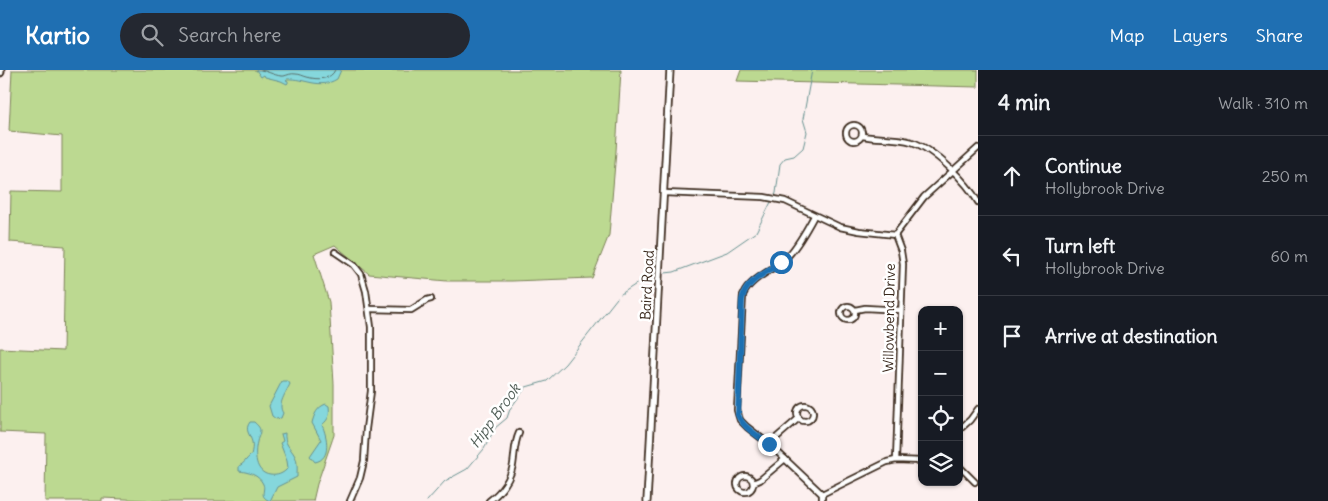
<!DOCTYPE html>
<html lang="en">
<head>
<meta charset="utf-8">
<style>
  :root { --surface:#171b24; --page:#242831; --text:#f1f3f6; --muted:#9ea1a6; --line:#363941; --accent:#1f6fb2 }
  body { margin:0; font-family:Delius,sans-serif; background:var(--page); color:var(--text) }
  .controls { position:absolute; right:15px; bottom:15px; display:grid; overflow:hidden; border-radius:10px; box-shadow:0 1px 4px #0004 }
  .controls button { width:45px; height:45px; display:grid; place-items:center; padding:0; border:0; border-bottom:1px solid var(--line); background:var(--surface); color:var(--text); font:25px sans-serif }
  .stop { position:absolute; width:15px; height:15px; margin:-11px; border:4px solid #1f6fb2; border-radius:50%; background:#fff }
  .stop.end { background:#1f6fb2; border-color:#fff; box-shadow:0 1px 5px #0008 }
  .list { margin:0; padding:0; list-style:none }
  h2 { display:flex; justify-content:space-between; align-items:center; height:65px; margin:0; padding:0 20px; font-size:21px }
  h2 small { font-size:16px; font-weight:400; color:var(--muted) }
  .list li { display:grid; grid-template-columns:32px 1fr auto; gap:15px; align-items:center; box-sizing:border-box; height:80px; padding:0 20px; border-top:1px solid var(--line) }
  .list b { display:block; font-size:19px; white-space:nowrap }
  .list p { margin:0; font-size:16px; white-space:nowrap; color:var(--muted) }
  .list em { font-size:16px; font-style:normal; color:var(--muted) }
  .icon { flex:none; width:28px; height:28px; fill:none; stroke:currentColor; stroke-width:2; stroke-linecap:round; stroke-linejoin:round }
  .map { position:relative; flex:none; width:978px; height:431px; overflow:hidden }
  header { display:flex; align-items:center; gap:30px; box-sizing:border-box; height:70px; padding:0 25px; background:var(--accent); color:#fff }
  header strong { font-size:24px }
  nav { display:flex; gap:28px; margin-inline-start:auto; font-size:18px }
  .search { width:350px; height:45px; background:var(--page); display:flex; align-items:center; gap:12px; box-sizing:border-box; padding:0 18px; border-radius:28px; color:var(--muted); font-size:19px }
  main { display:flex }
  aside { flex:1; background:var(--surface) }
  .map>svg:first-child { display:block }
  .green { fill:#bcd991; stroke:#7c8258 }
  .water { fill:#85d7dc; stroke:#679290 }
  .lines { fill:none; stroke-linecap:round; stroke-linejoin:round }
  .shore { stroke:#596f6a; stroke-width:1 }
  .stream { stroke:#679290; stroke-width:1 }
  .minor-casing { stroke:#3b2a1e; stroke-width:8 }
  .tertiary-casing { stroke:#3b2a1e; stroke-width:9 }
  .secondary-casing { stroke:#3b2a1e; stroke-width:11 }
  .minor { stroke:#fff; stroke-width:4.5 }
  .tertiary { stroke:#fff; stroke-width:5.5 }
  .secondary { stroke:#fff; stroke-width:7 }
  .route { stroke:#1f6fb2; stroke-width:6 }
  .labels { text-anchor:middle; stroke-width:5; stroke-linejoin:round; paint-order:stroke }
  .street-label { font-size:14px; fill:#3b2a1e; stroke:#fff }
  .water-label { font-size:15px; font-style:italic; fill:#515e57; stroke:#fff }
</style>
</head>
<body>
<header>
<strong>Kartio</strong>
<div class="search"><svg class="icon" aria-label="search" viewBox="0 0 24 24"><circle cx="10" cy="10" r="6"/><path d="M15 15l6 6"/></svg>Search here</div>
<nav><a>Map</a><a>Layers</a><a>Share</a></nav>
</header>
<main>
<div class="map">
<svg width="978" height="431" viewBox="0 0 978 431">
  <rect width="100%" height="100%" fill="#fcf0ef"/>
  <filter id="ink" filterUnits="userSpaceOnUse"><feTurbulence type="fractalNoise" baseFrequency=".02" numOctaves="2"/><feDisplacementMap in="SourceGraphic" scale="10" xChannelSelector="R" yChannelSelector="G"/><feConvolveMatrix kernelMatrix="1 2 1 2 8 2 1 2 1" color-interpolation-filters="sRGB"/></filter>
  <g filter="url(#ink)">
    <g class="green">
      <path d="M12,0H621L616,81L609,165L592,208L512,211H447L369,204L335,175L314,184L329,232L334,314V365L317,414L313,431H147V430L102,428V431H45L46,364L0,362V278L63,281L65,176L10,172L11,121L62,122V66L9,61Z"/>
      <path d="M741,0H978V17L737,11Z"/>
    </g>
    <g class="water">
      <path d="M256,0H341L337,9C319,20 305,8 287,9L286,10L288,11V13L287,14L281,11L265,7L264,5L261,7Z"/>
      <path d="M282,311H288L290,314C286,323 277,334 283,343L281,348L276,349L272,346L269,336Z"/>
      <path d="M326,334L329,336C330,345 329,349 322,355C327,366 332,389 315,392L310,386L321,370L312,353C314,345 317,337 326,334Z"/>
      <path d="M250,352H254C257,355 260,357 260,361C260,365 257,369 257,372C254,384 255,403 270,405C277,406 283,404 288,398L287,391L280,373L283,371L281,364L285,363C284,374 290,377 295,386C298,392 297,400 297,407L277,417L270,431C258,426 266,421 263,414C259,405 248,402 239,401V396C244,394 246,389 251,385C252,380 253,377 252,372C250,364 244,360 250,352Z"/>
    </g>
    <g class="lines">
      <path class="shore" d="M261,0C267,1 278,7 284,6C288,5 291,3 296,4C300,4 303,6 307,7C317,10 331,10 335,0"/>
      <g class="stream">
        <path d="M775,126L776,123L780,94L785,88L794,86L803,78L807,62L803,49L812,0"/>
        <path d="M665,203L674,202L727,182L756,162L771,132"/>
        <path d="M621,224L650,205H654"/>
        <path d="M427,431L445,411L467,399L484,379L495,358L507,348L510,339L526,317L547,311L565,294L617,228"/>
      </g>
      <g class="minor-casing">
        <g id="minor">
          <circle cx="854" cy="63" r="8"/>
          <path d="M862,66C878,69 896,67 912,72C934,79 967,112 978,132"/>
          <path d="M664,123L764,127L785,131L840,157L859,161L895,165L901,181L903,194L896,390"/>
          <path d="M814,146C807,159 799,174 788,186C775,200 751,207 743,225L737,340L740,350L747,357L769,374L822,424V431"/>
          <path d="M895,165L924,127L978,78"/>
          <path d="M335,182L354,195L361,204L366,221L371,257V321L366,359L364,391L360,408L350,431"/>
          <circle cx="848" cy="243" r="7"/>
          <path d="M369,239L411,240L427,230L431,229"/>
          <path d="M855,240L865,238L901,240"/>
          <circle cx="805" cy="343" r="8"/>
          <path d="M959,360L970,350L978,339"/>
          <path d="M769,374L799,348"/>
          <path d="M959,396L975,412"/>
          <circle cx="745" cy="414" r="8"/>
          <path d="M753,413L760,410L785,389"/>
          <path d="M822,424L887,392L896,390L922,391"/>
          <path d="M489,431C501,422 510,410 513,395C515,382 514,374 519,363"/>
        </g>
      </g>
      <g class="tertiary-casing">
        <path id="tertiary" d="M647,431L670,0"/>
      </g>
      <g class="secondary-casing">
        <path id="secondary" d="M0,2V0"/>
      </g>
      <use href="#minor" class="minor"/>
      <use href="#tertiary" class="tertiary"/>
      <use href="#secondary" class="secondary"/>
    </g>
  </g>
  <g class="lines" filter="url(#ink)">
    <path class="route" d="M769,374C759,366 743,358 738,345L742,230C745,211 767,203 781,192"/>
  </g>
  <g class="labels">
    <g class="street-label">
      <text transform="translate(647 215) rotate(-87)" y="5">Baird Road</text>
      <text transform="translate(889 248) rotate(-89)" y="5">Willowbend Drive</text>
    </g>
    <g class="water-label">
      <text transform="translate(495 346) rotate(-54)" y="5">Hipp Brook</text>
    </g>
  </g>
</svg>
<div class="controls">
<button>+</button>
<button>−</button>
<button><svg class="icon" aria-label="locate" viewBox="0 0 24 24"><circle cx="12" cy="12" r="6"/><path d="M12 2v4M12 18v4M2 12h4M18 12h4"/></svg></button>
<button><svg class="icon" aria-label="layers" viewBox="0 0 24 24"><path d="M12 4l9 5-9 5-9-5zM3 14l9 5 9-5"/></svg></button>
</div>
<div class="stop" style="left:781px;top:192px"></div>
<div class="stop end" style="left:769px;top:374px"></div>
</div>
<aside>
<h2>4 min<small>Walk · 310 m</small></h2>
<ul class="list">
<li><svg class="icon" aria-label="ahead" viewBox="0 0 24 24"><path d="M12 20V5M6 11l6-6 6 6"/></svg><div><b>Continue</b><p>Hollybrook Drive</p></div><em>250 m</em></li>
<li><svg class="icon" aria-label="left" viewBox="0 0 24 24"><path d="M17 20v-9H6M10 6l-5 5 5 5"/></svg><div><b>Turn left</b><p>Hollybrook Drive</p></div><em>60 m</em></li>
<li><svg class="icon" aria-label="arrive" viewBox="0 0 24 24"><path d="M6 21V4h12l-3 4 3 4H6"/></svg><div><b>Arrive at destination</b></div></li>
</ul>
</aside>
</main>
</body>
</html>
